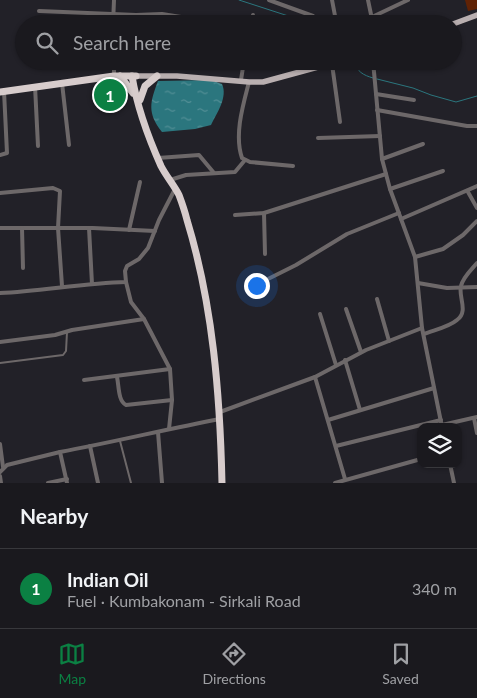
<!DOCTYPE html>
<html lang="en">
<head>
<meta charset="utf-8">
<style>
  :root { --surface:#1a191e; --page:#232227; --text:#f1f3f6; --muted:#9fa0a4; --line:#38383c; --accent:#0b8043 }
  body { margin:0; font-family:Lato,sans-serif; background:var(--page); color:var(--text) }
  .controls { position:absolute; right:15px; bottom:15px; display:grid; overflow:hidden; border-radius:10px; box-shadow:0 1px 4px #0004 }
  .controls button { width:45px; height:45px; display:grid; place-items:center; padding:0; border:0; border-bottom:1px solid var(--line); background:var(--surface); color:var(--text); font:25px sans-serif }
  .you { position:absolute; left:256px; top:285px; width:18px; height:18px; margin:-12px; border:4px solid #fff; border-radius:50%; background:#1a73e8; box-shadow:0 0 0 8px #1a73e833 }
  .badge { display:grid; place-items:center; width:32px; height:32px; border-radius:50%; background:var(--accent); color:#fff; font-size:16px; font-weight:700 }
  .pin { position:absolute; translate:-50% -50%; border:2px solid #fff; box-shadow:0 1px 5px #0006 }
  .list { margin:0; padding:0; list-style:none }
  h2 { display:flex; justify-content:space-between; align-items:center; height:65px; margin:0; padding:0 20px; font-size:21px }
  h2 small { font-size:16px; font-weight:400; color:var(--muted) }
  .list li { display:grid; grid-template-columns:32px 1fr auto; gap:15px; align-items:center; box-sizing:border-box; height:80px; padding:0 20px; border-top:1px solid var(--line) }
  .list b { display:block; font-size:19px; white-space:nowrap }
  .list p { margin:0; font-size:16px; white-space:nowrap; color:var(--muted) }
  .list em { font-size:16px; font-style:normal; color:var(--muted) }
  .icon { flex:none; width:28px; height:28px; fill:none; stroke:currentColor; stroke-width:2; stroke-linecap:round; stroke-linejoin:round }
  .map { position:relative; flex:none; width:477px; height:483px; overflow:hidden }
  .search { position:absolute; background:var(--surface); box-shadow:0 1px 4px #0004; left:15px; right:15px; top:15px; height:55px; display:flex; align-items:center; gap:12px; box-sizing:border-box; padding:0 18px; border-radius:28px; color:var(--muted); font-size:19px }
  .sheet { height:145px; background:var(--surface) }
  nav { display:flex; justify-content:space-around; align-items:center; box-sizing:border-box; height:70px; border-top:1px solid var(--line); background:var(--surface); font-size:14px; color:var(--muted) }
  nav a { display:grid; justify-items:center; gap:2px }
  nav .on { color:var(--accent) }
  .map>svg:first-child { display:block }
  .water { fill:url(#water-ripples) }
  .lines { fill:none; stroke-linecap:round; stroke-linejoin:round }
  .stream { stroke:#2b767e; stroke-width:1 }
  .building { fill:#602205 }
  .lane { stroke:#6d6869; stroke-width:2 }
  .street { stroke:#6d6869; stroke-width:4 }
  .primary { stroke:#b9afb0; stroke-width:5.5 }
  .highway { stroke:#d7cccc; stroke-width:7 }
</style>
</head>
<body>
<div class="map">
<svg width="477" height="483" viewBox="0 0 477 483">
  <defs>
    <pattern id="water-ripples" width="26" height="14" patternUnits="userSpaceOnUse" patternTransform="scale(1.25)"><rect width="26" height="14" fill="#2b767e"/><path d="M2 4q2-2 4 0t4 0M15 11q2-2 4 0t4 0" fill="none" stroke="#538f96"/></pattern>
  </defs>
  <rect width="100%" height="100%" fill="#222128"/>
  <path class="water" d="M211,80L222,84C228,97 217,113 211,125L195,129L162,132C147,113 150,102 158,81Z"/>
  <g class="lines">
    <g class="stream">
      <path d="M239,0L313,24"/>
      <path d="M354,61C357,72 363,75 373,78"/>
      <path d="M377,79L413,88L431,95L456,102L477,96"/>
    </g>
  </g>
  <path class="building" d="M465,0H477V9L468,11Z"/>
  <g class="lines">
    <g class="lane">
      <path d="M0,363L63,355L66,351L67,332"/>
      <path d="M120,441L131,483"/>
    </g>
    <g class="street">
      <path d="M269,0L313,16"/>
      <path d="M332,0L336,21L338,24"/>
      <path d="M368,0L373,24"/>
      <path d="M39,11L136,15L162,14L225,24"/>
      <path d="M113,24L114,0"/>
      <path d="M251,24L253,15"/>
      <path d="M347,24L372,17L408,0"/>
      <path d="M114,61V76"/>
      <path d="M373,61L382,159L390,189L415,257L422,328L442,427"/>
      <path d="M332,64L340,122"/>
      <path d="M241,80L244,61"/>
      <path d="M249,82C243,105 234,135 242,158L250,162L293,166"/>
      <path d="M62,83L69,145"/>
      <path d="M35,86L38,146"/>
      <path d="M376,94L414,100"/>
      <path d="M377,110L467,126H477"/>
      <path d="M318,138L380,136"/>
      <path d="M0,155L7,153L4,91"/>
      <path d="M158,158L199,155L214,173"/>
      <path d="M382,159L423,144"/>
      <path d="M170,180L186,175L235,172L245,160"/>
      <path d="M390,189L443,171"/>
      <path d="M468,192L477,208"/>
      <path d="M0,193L53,188L60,191L58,228L62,286"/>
      <path d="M264,213L265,254"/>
      <path d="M235,215L264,213L386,174"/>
      <path d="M401,219L477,186"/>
      <path d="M0,228H93L155,231"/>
      <path d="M22,228L23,268"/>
      <path d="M89,228L92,284"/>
      <path d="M129,230L140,182"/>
      <path d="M415,257L443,249L463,235L477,221"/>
      <path d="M266,280L296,265L347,234L399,213"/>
      <path d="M126,282L131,302L144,319L170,369L172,400L169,429"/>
      <path d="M418,283L447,288L477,287"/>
      <path d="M0,293C42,291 84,283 126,282L125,271L127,266L139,259L148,248L159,220L175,189"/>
      <path d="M377,299L389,341"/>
      <path d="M346,309L361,352"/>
      <path d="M320,314L336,365"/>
      <path d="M424,334C434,330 449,327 457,320C469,311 458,297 461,286C463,277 471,270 477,263"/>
      <path d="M0,342L55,335L72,330L144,319"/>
      <path d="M345,360L360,410"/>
      <path d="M117,377C119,386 118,401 126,405L172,400"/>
      <path d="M315,377L345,479"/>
      <path d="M84,380L170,369"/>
      <path d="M220,412L315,377L366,350L422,328"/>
      <path d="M474,418L477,433"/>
      <path d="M328,420L434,388"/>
      <path d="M442,425L477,417"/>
      <path d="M158,432L162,483"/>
      <path d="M0,444L3,467"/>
      <path d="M90,446L98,483"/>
      <path d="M336,446L441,420"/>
      <path d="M450,464L454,483"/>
      <path d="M0,472L7,465L60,452"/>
      <path d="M0,476L1,483"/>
      <path d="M48,483L67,479"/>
      <path d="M67,483L60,452C114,442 167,429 220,419"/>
      <path d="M335,483L421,459"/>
    </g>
    <g class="primary">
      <path d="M453,24L477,15"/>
      <path d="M136,76H177L249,82H263L340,61"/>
    </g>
    <g class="highway">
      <path d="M120,76L133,93"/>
      <path d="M132,76C137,107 148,137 161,166C166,176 174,185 179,195C182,203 185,212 187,220C213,305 220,395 222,483"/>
      <path d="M0,92L114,76H136"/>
      <path d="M140,100L145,86L157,76"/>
    </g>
  </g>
</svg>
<div class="controls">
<button><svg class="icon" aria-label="layers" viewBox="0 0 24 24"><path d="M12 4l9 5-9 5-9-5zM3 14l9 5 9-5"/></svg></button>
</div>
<div class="you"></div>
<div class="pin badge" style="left:110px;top:95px">1</div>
<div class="search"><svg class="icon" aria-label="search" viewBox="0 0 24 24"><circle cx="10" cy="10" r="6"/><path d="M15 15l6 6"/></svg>Search here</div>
</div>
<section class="sheet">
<h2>Nearby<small></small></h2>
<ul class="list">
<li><span class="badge">1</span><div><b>Indian Oil</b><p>Fuel · Kumbakonam - Sirkali Road</p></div><em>340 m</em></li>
</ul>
</section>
<nav>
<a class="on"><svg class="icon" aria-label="map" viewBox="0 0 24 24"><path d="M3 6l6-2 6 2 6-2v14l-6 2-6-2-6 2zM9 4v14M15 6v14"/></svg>Map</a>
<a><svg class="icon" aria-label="directions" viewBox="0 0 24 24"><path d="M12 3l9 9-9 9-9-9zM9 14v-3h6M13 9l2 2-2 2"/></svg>Directions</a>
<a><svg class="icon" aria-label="saved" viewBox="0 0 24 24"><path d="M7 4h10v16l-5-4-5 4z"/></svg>Saved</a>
</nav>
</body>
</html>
